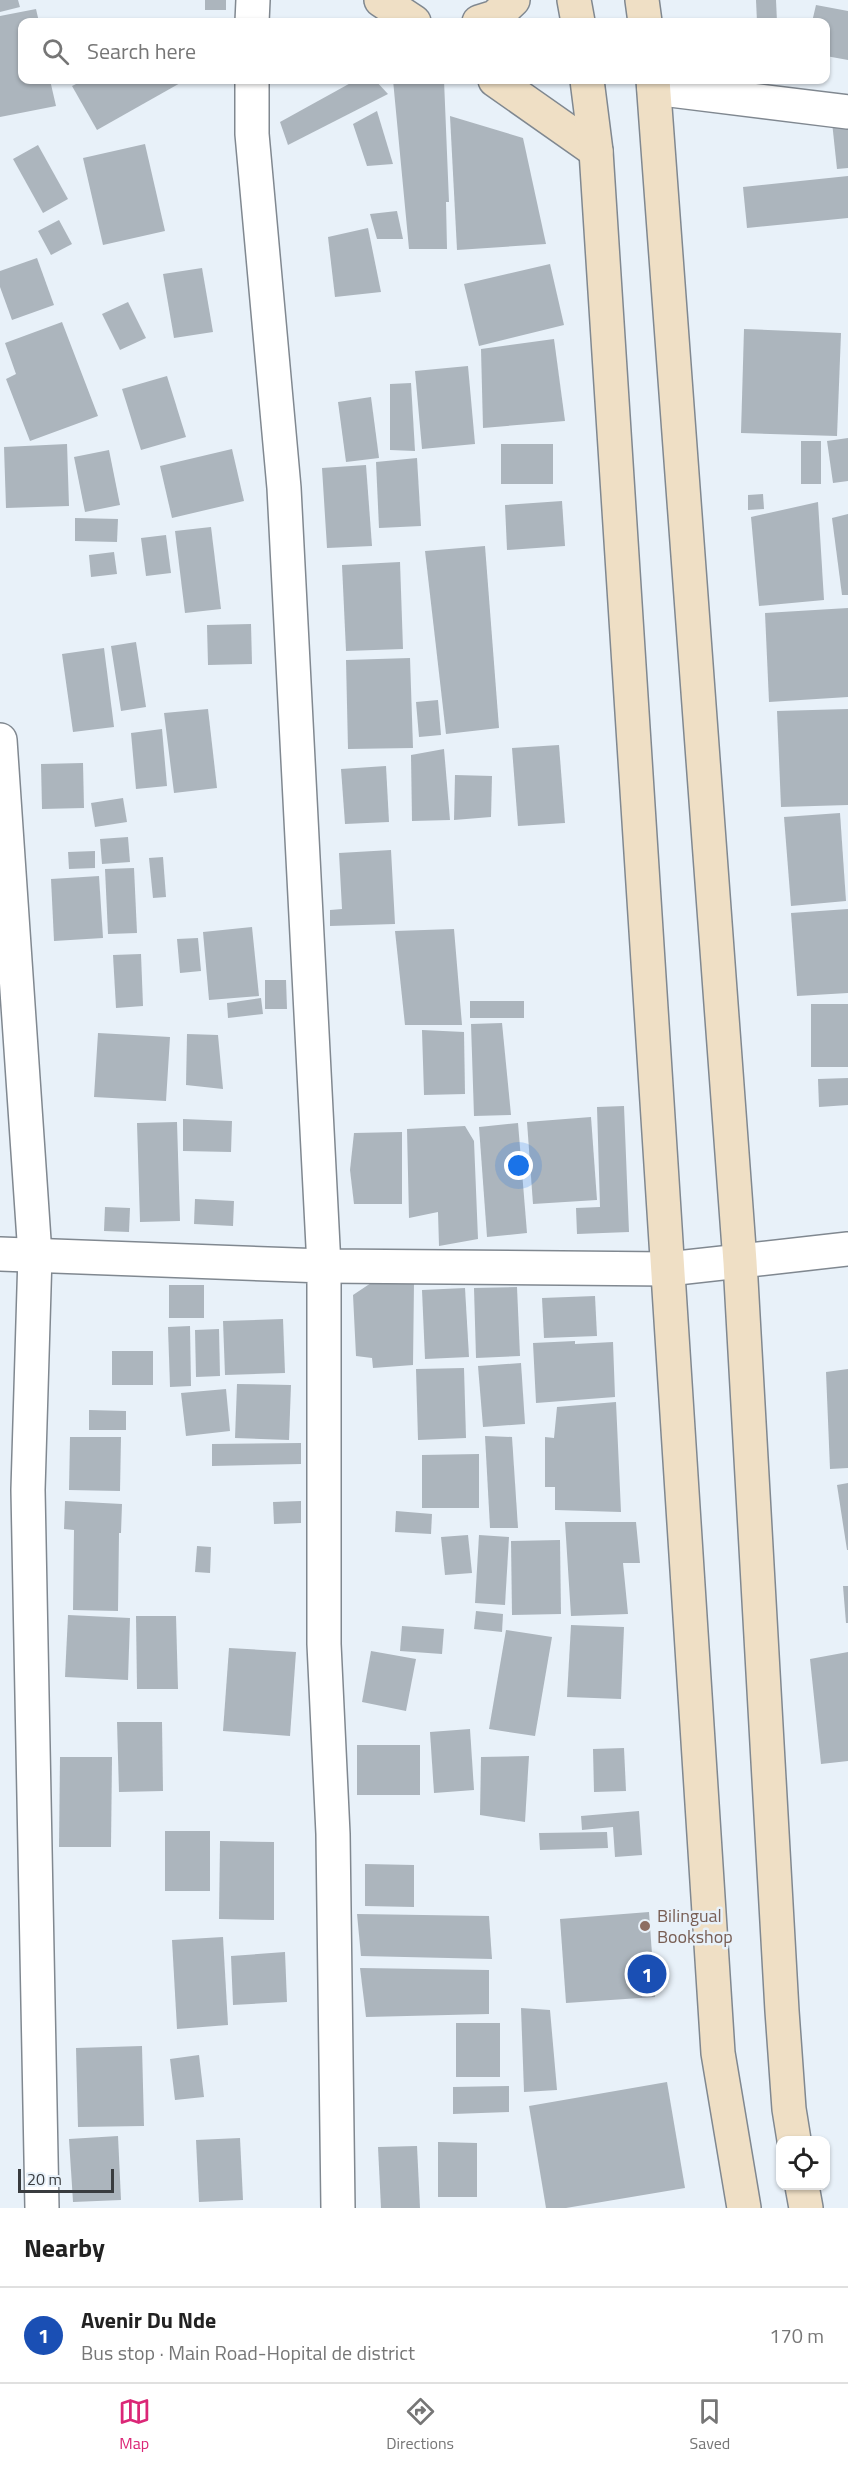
<!DOCTYPE html>
<html lang="en">
<head>
<meta charset="utf-8">
<style>
  :root { --surface:#fff; --page:#f2f2f2; --text:#222; --muted:#767676; --line:#e0e0e0; --accent:#db2777 }
  body { margin:0; font-family:"Titillium Web",sans-serif; background:var(--page); color:var(--text) }
  .controls { position:absolute; right:18px; bottom:18px; display:grid; overflow:hidden; border-radius:12px; box-shadow:0 2px 4px #0004 }
  .controls button { width:54px; height:54px; display:grid; place-items:center; padding:0; border:0; border-bottom:2px solid var(--line); background:var(--surface); color:var(--text); font:30px sans-serif }
  .scale { position:absolute; left:18px; bottom:15px; width:96px; box-sizing:border-box; padding-left:6px; border:3px solid #393c3f; border-top:0; font-size:16px; line-height:21px; white-space:nowrap; color:#393c3f; -webkit-text-stroke:4px #e8f1f9; paint-order:stroke }
  .you { position:absolute; left:519px; top:1166px; width:21px; height:21px; margin:-15px; border:4px solid #fff; border-radius:50%; background:#1a73e8; box-shadow:0 0 0 9px #1a73e833 }
  .badge { display:grid; place-items:center; width:39px; height:39px; border-radius:50%; background:var(--accent); color:#fff; font-size:20px; font-weight:700 }
  .pin { position:absolute; translate:-50% -50%; border:3px solid #fff; box-shadow:0 2px 6px #0006 }
  .list { margin:0; padding:0; list-style:none }
  h2 { display:flex; justify-content:space-between; align-items:center; height:78px; margin:0; padding:0 24px; font-size:26px }
  h2 small { font-size:20px; font-weight:400; color:var(--muted) }
  .list li { display:grid; grid-template-columns:39px 1fr auto; gap:18px; align-items:center; box-sizing:border-box; height:96px; padding:0 24px; border-top:2px solid var(--line) }
  .list b { display:block; font-size:22px; white-space:nowrap }
  .list p { margin:0; font-size:20px; white-space:nowrap; color:var(--muted) }
  .list em { font-size:20px; font-style:normal; color:var(--muted) }
  .icon { flex:none; width:33px; height:33px; fill:none; stroke:currentColor; stroke-width:2; stroke-linecap:round; stroke-linejoin:round }
  .map { position:relative; flex:none; width:848px; height:2208px; overflow:hidden }
  .search { position:absolute; background:var(--surface); box-shadow:0 2px 4px #0004; left:18px; right:18px; top:18px; height:66px; display:flex; align-items:center; gap:15px; box-sizing:border-box; padding:0 21px; border-radius:12px; color:var(--muted); font-size:22px }
  .sheet { height:174px; background:var(--surface) }
  nav { display:flex; justify-content:space-around; align-items:center; box-sizing:border-box; height:84px; border-top:2px solid var(--line); background:var(--surface); font-size:16px; color:var(--muted) }
  nav a { display:grid; justify-items:center; gap:3px }
  nav .on { color:var(--accent) }
  .map>svg:first-child { display:block }
  .building { fill:#acb5bd }
  .lines { fill:none; stroke-linecap:round; stroke-linejoin:round }
  .street-casing { stroke:#808890; stroke-width:36 }
  .secondary-casing { stroke:#808890; stroke-width:36 }
  .street { stroke:#fff; stroke-width:33 }
  .secondary { stroke:#efdfc5; stroke-width:33 }
  .education-dot { fill:#8d6e63; stroke:#e8f1f9; stroke-width:2 }
  .labels { text-anchor:middle; stroke-width:5; stroke-linejoin:round; paint-order:stroke }
  .education-label { font-size:18px; fill:#785e54; stroke:#e8f1f9; text-anchor:start }
</style>
</head>
<body>
<div class="map">
<svg width="848" height="2208" viewBox="0 0 848 2208">
  <rect width="100%" height="100%" fill="#e8f1f9"/>
  <g class="building">
    <path d="M0,0H18L20,7L0,12Z"/>
    <rect x="205" y="0" width="21" height="10"/>
    <path d="M756,0H776L777,22H757Z"/>
    <path d="M816,5L848,11V60L826,56V22H812Z"/>
    <path d="M36,9L39,22H22V80H50L56,106L0,117V16Z"/>
    <path d="M84,80H180L182,82L97,130L72,86Z"/>
    <path d="M356,80H375L388,94L288,145L280,122Z"/>
    <path d="M393,80H444L449,202H446L447,249H409Z"/>
    <path d="M377,111L393,164L367,166L353,124Z"/>
    <path d="M450,116L523,138L546,244L457,250Z"/>
    <path d="M848,120V168L837,169L832,122Z"/>
    <path d="M145,144L165,231L103,245L83,158Z"/>
    <path d="M38,145L68,199L43,213L13,159Z"/>
    <path d="M848,176V218L747,228L743,187Z"/>
    <path d="M397,211L403,239H377L370,214Z"/>
    <path d="M59,220L72,244L51,255L38,231Z"/>
    <path d="M368,228L381,292L335,297L328,237Z"/>
    <path d="M37,258L54,305L12,320L0,287V271Z"/>
    <path d="M550,264L564,325L479,346L464,284Z"/>
    <path d="M202,268L213,332L174,338L163,274Z"/>
    <path d="M128,302L146,338L120,350L102,314Z"/>
    <path d="M62,322L98,416L30,441L6,379L16,374L5,343Z"/>
    <path d="M744,329L841,333L837,436L741,433Z"/>
    <path d="M554,339L565,421L483,428L481,349Z"/>
    <path d="M468,366L475,444L422,449L415,371Z"/>
    <path d="M167,376L186,437L141,450L122,389Z"/>
    <path d="M411,383L415,451L390,450V384Z"/>
    <path d="M371,397L379,458L346,462L338,402Z"/>
    <path d="M848,438V481L833,483L827,441Z"/>
    <rect x="801" y="441" width="20" height="43"/>
    <path d="M67,444L69,506L6,508L4,447Z"/>
    <rect x="501" y="444" width="52" height="40"/>
    <path d="M232,449L244,501L172,518L160,466Z"/>
    <path d="M109,450L120,505L85,512L74,457Z"/>
    <path d="M417,458L421,526L379,528L376,462Z"/>
    <path d="M366,465L372,546L327,548L322,468Z"/>
    <path d="M763,494L764,509L748,510V495Z"/>
    <path d="M562,501L565,546L507,550L505,505Z"/>
    <path d="M818,502L824,600L759,606L751,517Z"/>
    <path d="M848,514V595H842L832,518Z"/>
    <path d="M75,518L118,519L117,542L75,541Z"/>
    <path d="M211,527L221,609L185,613L175,531Z"/>
    <path d="M166,535L171,573L146,576L141,538Z"/>
    <path d="M485,546L499,728L446,734L425,551Z"/>
    <path d="M114,552L117,574L91,577L89,555Z"/>
    <path d="M400,562L403,649L346,651L342,565Z"/>
    <path d="M848,608V697L769,702L765,613Z"/>
    <path d="M251,624L252,664L208,665L207,625Z"/>
    <path d="M136,642L146,707L121,711L111,646Z"/>
    <path d="M104,648L114,727L73,732L62,654Z"/>
    <path d="M410,658L413,748L348,749L346,660Z"/>
    <path d="M438,700L441,735L419,737L416,702Z"/>
    <path d="M208,709L217,788L174,793L164,713Z"/>
    <path d="M848,709V805L781,807L777,711Z"/>
    <path d="M162,729L167,786L136,789L131,733Z"/>
    <path d="M559,745L565,823L518,826L512,748Z"/>
    <path d="M444,749L450,820L412,821L411,755Z"/>
    <path d="M83,763L84,808L42,809L41,764Z"/>
    <path d="M386,766L389,822L345,824L341,769Z"/>
    <path d="M455,775L492,776L491,817L454,820Z"/>
    <path d="M123,798L127,822L95,827L91,803Z"/>
    <path d="M840,813L846,901L791,906L784,817Z"/>
    <path d="M128,837L130,862L102,864L100,839Z"/>
    <path d="M391,850L395,924L330,926V910L342,909L339,853Z"/>
    <path d="M95,851V868L69,869L68,852Z"/>
    <path d="M163,857L166,897L153,898L149,858Z"/>
    <path d="M134,868L137,933L108,934L105,869Z"/>
    <path d="M99,876L103,938L54,941L51,879Z"/>
    <path d="M848,909V993L797,996L791,913Z"/>
    <path d="M252,927L259,996L209,1000L203,932Z"/>
    <path d="M454,929L462,1025H405L395,931Z"/>
    <path d="M198,938L201,971L180,973L177,939Z"/>
    <path d="M141,954L143,1006L116,1008L113,955Z"/>
    <path d="M265,980H286L287,1009H265Z"/>
    <path d="M261,998L263,1014L228,1018L227,1003Z"/>
    <rect x="470" y="1001" width="54" height="17"/>
    <rect x="811" y="1004" width="37" height="63"/>
    <path d="M502,1023L511,1115L474,1116L471,1024Z"/>
    <path d="M422,1030L464,1032L465,1094L424,1095Z"/>
    <path d="M98,1033L170,1037L166,1101L94,1097Z"/>
    <path d="M187,1034L218,1035L223,1089L186,1085Z"/>
    <path d="M848,1078V1105L819,1107L818,1079Z"/>
    <path d="M624,1106L629,1232L577,1234L576,1208L600,1207L597,1107Z"/>
    <path d="M591,1117L597,1200L533,1204L527,1122Z"/>
    <path d="M183,1119L232,1121L231,1152L183,1151Z"/>
    <path d="M177,1122L180,1221L140,1222L137,1123Z"/>
    <path d="M518,1123L527,1233L487,1237L479,1127Z"/>
    <path d="M465,1126L474,1141L478,1239L439,1246L438,1212L409,1218L407,1129Z"/>
    <path d="M402,1132V1204H354L350,1170L354,1133Z"/>
    <path d="M195,1199L234,1201L233,1226L194,1224Z"/>
    <path d="M105,1207L130,1208L129,1232L104,1231Z"/>
    <path d="M374,1281L414,1282L413,1365L373,1368L372,1358L356,1356L353,1295Z"/>
    <rect x="169" y="1285" width="35" height="33"/>
    <path d="M517,1287L520,1356L476,1358L474,1288Z"/>
    <path d="M465,1288L469,1357L425,1359L422,1290Z"/>
    <path d="M595,1296L597,1336L544,1338L542,1298Z"/>
    <path d="M283,1319L285,1373L225,1375L223,1321Z"/>
    <path d="M190,1326L191,1386L170,1387L168,1327Z"/>
    <path d="M219,1329L220,1376L196,1377L195,1330Z"/>
    <path d="M575,1341V1344L613,1342L615,1397L536,1403L533,1343Z"/>
    <rect x="112" y="1351" width="41" height="34"/>
    <path d="M521,1363L525,1424L483,1427L478,1366Z"/>
    <path d="M464,1368L466,1438L418,1440L416,1369Z"/>
    <path d="M848,1369V1468L830,1469L826,1372Z"/>
    <path d="M237,1384L291,1385L289,1440L235,1438Z"/>
    <path d="M226,1389L230,1431L186,1436L181,1393Z"/>
    <path d="M616,1402L621,1512L555,1510V1487H545V1437L554,1438L557,1407Z"/>
    <path d="M89,1410L126,1411V1430H89Z"/>
    <path d="M485,1436L512,1437L518,1528H490Z"/>
    <path d="M70,1437H121L120,1491L69,1490Z"/>
    <path d="M301,1443V1464L212,1466V1444Z"/>
    <path d="M479,1454V1508H422V1455Z"/>
    <path d="M848,1483V1550H847L837,1485Z"/>
    <path d="M65,1501L122,1504L121,1533H119L118,1611L73,1610L74,1530L64,1529Z"/>
    <path d="M301,1501V1523L274,1524L273,1502Z"/>
    <path d="M396,1511L432,1514L431,1534L395,1532Z"/>
    <path d="M565,1522H636L640,1563H623L628,1614L571,1616Z"/>
    <path d="M468,1535L472,1573L445,1575L441,1537Z"/>
    <path d="M479,1535L509,1537L505,1605L475,1603Z"/>
    <path d="M560,1540L561,1614L512,1615L511,1541Z"/>
    <path d="M197,1546L211,1547L210,1573L195,1572Z"/>
    <path d="M843,1586H848V1623H846Z"/>
    <path d="M476,1611L503,1614L502,1632L474,1629Z"/>
    <path d="M68,1615L130,1618L128,1680L65,1677Z"/>
    <path d="M136,1616H176L178,1689H137Z"/>
    <path d="M571,1625L624,1627L621,1699L567,1697Z"/>
    <path d="M402,1626L444,1629L442,1654L400,1651Z"/>
    <path d="M506,1630L552,1637L535,1736L489,1729Z"/>
    <path d="M229,1648L296,1652L290,1736L223,1731Z"/>
    <path d="M371,1651L416,1659L406,1711L362,1702Z"/>
    <path d="M848,1652V1761L821,1764L810,1659Z"/>
    <path d="M117,1722H162L163,1791L119,1792Z"/>
    <path d="M470,1729L474,1790L434,1793L430,1732Z"/>
    <rect x="357" y="1745" width="63" height="50"/>
    <path d="M624,1748L626,1791L594,1792L593,1749Z"/>
    <path d="M529,1756L525,1822L480,1815L481,1757Z"/>
    <path d="M60,1757H112L111,1847H59Z"/>
    <path d="M639,1811L642,1855L615,1857L613,1827L582,1830L581,1816Z"/>
    <rect x="165" y="1831" width="45" height="60"/>
    <path d="M607,1832L608,1848L540,1850L539,1833Z"/>
    <path d="M220,1841L274,1842V1920L219,1919Z"/>
    <path d="M365,1864L414,1865V1907L365,1906Z"/>
    <path d="M649,1912L655,1997L566,2003L560,1919Z"/>
    <path d="M357,1914L489,1916L492,1959L361,1956Z"/>
    <path d="M223,1937L228,2025L177,2029L172,1940Z"/>
    <path d="M285,1952L287,2002L233,2005L231,1956Z"/>
    <path d="M360,1968L489,1970V2014L366,2017Z"/>
    <path d="M521,2008L550,2010L557,2090L524,2092Z"/>
    <rect x="456" y="2023" width="44" height="54"/>
    <path d="M142,2046L144,2126L78,2127L76,2048Z"/>
    <path d="M199,2055L204,2097L175,2100L170,2059Z"/>
    <path d="M667,2082L685,2188L566,2208H546L529,2106Z"/>
    <path d="M509,2086V2112L453,2114V2087Z"/>
    <path d="M118,2136L121,2200L73,2202L69,2139Z"/>
    <path d="M240,2138L243,2200L199,2202L196,2140Z"/>
    <path d="M438,2142L477,2143V2197H438Z"/>
    <path d="M417,2146L420,2208H381L378,2147Z"/>
  </g>
  <g class="lines">
    <g class="street-casing">
      <g id="street">
        <path d="M252,22L253,0"/>
        <path d="M252,80V134L284,488L324,1266L668,1269L848,1249"/>
        <path d="M654,88L848,112"/>
        <path d="M0,740L35,1255L28,1490L42,2208"/>
        <path d="M0,1254L324,1266V1644L333,1834L338,2208"/>
      </g>
    </g>
    <g class="secondary-casing">
      <g id="secondary">
        <path d="M381,0L414,22"/>
        <path d="M574,0L578,22"/>
        <path d="M642,0L645,22"/>
        <path d="M479,22L495,17L513,0"/>
        <path d="M495,80L596,151"/>
        <path d="M587,80L596,151L718,2053L744,2208"/>
        <path d="M653,80L740,1262L782,2011L789,2109L794,2140"/>
        <path d="M802,2186L806,2208"/>
      </g>
    </g>
    <use href="#street" class="street"/>
    <use href="#secondary" class="secondary"/>
  </g>
  <circle class="education-dot" cx="645" cy="1926" r="6"/>
  <g class="labels">
    <g class="education-label">
      <text x="657" y="1922">Bilingual<tspan x="657" dy="21">Bookshop</tspan></text>
    </g>
  </g>
</svg>
<div class="controls">
<button><svg class="icon" aria-label="locate" viewBox="0 0 24 24"><circle cx="12" cy="12" r="6"/><path d="M12 2v4M12 18v4M2 12h4M18 12h4"/></svg></button>
</div>
<div class="scale">20 m</div>
<div class="you"></div>
<div class="pin badge" style="left:647px;top:1974px;background:#1a4fb4">1</div>
<div class="search"><svg class="icon" aria-label="search" viewBox="0 0 24 24"><circle cx="10" cy="10" r="6"/><path d="M15 15l6 6"/></svg>Search here</div>
</div>
<section class="sheet">
<h2>Nearby<small></small></h2>
<ul class="list">
<li><span class="badge" style="background:#1a4fb4">1</span><div><b>Avenir Du Nde</b><p>Bus stop · Main Road-Hopital de district</p></div><em>170 m</em></li>
</ul>
</section>
<nav>
<a class="on"><svg class="icon" aria-label="map" viewBox="0 0 24 24"><path d="M3 6l6-2 6 2 6-2v14l-6 2-6-2-6 2zM9 4v14M15 6v14"/></svg>Map</a>
<a><svg class="icon" aria-label="directions" viewBox="0 0 24 24"><path d="M12 3l9 9-9 9-9-9zM9 14v-3h6M13 9l2 2-2 2"/></svg>Directions</a>
<a><svg class="icon" aria-label="saved" viewBox="0 0 24 24"><path d="M7 4h10v16l-5-4-5 4z"/></svg>Saved</a>
</nav>
</body>
</html>
